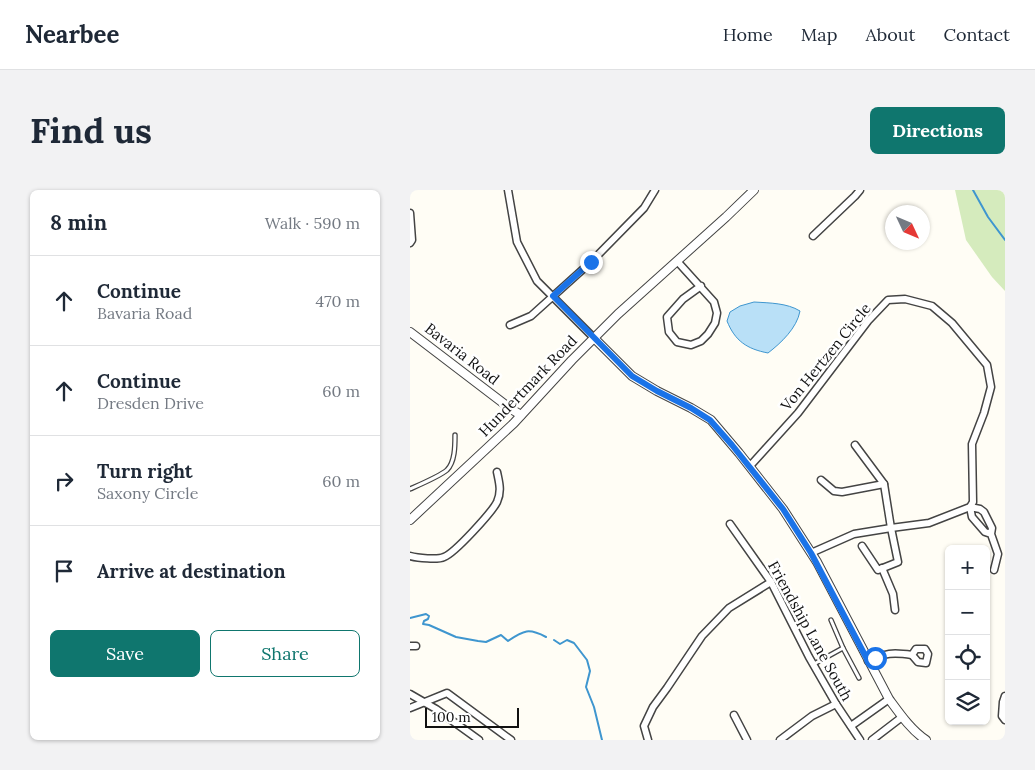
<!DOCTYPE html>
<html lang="en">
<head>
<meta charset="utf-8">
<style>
  :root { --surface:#fff; --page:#f2f2f3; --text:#1f2937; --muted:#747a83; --line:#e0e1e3; --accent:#0f766e }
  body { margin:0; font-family:Lora,serif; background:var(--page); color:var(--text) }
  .controls { position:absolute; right:15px; bottom:15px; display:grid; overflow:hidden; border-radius:8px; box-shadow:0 1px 4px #0004 }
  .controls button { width:45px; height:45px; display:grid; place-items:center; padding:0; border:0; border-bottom:1px solid var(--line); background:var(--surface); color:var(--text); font:25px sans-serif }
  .compass { position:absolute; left:475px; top:15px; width:45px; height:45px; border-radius:50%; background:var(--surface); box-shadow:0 1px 4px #0004; rotate:134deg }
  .scale { position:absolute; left:15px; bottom:12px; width:94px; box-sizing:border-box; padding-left:5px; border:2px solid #111; border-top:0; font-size:14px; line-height:18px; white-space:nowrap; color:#111; -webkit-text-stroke:4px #fff; paint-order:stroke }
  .stop { position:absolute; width:15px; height:15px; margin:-11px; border:4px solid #1a73e8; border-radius:50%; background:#fff }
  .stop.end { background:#1a73e8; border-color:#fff; box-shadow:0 1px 5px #0008 }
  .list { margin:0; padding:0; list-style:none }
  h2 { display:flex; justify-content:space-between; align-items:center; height:65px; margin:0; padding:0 20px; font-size:21px }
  h2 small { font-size:16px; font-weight:400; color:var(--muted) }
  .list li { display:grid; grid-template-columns:32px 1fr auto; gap:15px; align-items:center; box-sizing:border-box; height:90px; padding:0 20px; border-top:1px solid var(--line) }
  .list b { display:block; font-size:19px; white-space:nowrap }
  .list p { margin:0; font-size:16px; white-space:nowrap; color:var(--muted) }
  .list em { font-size:16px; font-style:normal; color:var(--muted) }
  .actions { display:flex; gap:10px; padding:15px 20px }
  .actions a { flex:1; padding:11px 0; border:1px solid var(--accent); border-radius:8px; text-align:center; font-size:18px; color:var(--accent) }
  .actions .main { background:var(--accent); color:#fff }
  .icon { flex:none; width:28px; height:28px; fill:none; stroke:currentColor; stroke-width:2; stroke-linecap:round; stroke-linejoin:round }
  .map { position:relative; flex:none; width:595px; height:550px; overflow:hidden; border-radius:8px }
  header { display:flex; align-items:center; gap:30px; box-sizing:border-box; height:70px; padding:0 25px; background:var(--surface); border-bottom:1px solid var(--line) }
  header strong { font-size:24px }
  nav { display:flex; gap:28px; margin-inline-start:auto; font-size:18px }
  .intro { display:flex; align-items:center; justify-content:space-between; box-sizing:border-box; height:120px; padding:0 30px }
  h1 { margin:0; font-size:35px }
  .button { padding:12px 22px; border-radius:8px; background:var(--accent); color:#fff; font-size:18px; font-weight:700 }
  main { display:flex; gap:30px; padding:0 30px }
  aside { flex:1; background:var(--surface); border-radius:8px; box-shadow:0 1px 4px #0004 }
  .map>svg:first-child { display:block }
  .green { fill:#d5ebbd }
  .water { fill:#b9e0f7; stroke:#3f96cf }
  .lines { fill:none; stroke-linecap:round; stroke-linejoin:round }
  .stream { stroke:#3f96cf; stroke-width:2 }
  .service-casing { stroke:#444; stroke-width:5.5 }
  .minor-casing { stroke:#444; stroke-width:9 }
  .tertiary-casing { stroke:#444; stroke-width:10 }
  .service { stroke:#fff; stroke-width:3 }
  .minor { stroke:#fff; stroke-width:6 }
  .tertiary { stroke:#fff; stroke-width:8 }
  .route { stroke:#1a73e8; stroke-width:6 }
  .labels { text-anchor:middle; stroke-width:5; stroke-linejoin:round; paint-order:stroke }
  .street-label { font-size:15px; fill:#111; stroke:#fff }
</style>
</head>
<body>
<header>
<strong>Nearbee</strong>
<nav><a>Home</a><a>Map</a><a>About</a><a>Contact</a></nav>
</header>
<div class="intro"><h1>Find us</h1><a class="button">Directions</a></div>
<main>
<aside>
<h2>8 min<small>Walk · 590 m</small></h2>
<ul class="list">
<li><svg class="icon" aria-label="ahead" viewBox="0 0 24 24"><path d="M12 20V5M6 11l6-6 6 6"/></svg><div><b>Continue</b><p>Bavaria Road</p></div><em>470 m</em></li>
<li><svg class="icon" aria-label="ahead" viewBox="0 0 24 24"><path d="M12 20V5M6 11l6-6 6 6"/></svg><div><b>Continue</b><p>Dresden Drive</p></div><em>60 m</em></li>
<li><svg class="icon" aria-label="right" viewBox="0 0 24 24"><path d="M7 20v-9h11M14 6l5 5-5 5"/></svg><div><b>Turn right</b><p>Saxony Circle</p></div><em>60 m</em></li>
<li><svg class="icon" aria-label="arrive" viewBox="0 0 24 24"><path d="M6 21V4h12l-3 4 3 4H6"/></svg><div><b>Arrive at destination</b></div></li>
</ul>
<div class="actions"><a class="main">Save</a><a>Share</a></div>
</aside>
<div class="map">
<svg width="595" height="550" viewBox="0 0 595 550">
  <rect width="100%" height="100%" fill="#fffdf5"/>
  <path class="green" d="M545,0H595V101L582,87L556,50Z"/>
  <path class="water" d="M344,112C360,113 377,113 390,121C387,138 371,153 358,163C337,159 325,151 317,131L320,122L330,116Z"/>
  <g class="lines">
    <g class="stream">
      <path d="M563,0L578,27L595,50"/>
      <path d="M0,428L16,424L19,426L18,429L14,431L13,434L19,435L46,447L68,451L76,452L91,445L98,451C114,440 119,438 136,447"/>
      <path d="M144,450L150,454L157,450L164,453L177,470L180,481L176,497L184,517L192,550"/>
    </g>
    <g class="service-casing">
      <g id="service">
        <path d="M0,299C9,295 30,286 37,280C45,272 45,256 45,245"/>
        <path d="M433,458L449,488"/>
        <path d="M404,474L433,458L421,430"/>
      </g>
    </g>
    <g class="minor-casing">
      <g id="minor">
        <path d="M98,0L107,52L127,91L184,148"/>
        <path d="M0,23L2,50L0,53"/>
        <path d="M403,46L445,6L450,0"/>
        <path d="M267,71L304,112L307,123L305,133L298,144L291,151L281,155L267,152L259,142L257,127L273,109L291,96"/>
        <path d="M100,135L121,126L181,72L234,18L245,0"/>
        <path d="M445,255L474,294L481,338L488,372L468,380L452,356"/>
        <path d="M340,276L388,223L458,131L478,110L495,109L522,116L542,133L577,175L581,197L574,223L562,254L563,312L560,317L519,333L481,338L444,344L401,363"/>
        <path d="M411,290L424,301L432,302L474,294"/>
        <path d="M320,334L361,392L399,467L426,514L450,550"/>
        <path d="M581,344L575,342L562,327L560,317L570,319L574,322L582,338L581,344L588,364L584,380"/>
        <path d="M0,366C7,368 28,370 34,367C45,363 82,322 87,312C92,301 89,292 87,282"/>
        <path d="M472,378L483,404L485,420"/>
        <path d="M0,456H6"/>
        <path d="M506,459H515L518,464L516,473L508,472L502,465Z"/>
        <path d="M458,471C476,463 482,462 502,465"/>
        <path d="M0,504L26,519L69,550"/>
        <path d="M595,506L593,512L592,526L595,530"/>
        <path d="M0,518L37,503L101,550"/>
        <path d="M324,525L337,550"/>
        <path d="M441,536L479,509"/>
        <path d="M238,550L234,536L243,517L257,498L292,446L319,418L361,392"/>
        <path d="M370,550L402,526L426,514"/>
        <path d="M462,550L492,527"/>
      </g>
    </g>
    <g class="tertiary-casing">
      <g id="tertiary">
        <path d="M0,142L101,219L111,225"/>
        <path d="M184,148L222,186L247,201L281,218L301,230L329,263L373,319L407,372L479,509C490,524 501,540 516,550"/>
        <path d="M0,330L104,233L162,170L208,124L316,27L344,0"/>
      </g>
    </g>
    <use href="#service" class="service"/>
    <use href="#minor" class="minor"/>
    <use href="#tertiary" class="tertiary"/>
  </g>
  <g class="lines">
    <path class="route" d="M181,72L143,106L222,186L247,201L281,218L300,230L322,255L373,319L401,363L458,471L465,468"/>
  </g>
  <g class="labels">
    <g class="street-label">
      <text transform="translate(52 164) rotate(38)" y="5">Bavaria Road</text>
      <text transform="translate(416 167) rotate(-51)" y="5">Von Hertzen Circle</text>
      <text transform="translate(118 196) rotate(-46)" y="5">Hundertmark Road</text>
      <text transform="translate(400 441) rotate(61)" y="5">Friendship Lane South</text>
    </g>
  </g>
</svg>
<div class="controls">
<button>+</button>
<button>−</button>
<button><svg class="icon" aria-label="locate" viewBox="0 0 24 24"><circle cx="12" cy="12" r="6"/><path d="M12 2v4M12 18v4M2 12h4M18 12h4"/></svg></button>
<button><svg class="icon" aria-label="layers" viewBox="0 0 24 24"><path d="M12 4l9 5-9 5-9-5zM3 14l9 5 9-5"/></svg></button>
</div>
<svg class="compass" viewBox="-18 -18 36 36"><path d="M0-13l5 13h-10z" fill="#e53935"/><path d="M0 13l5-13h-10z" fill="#747a83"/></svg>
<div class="scale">100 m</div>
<div class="stop" style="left:465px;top:468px"></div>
<div class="stop end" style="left:181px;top:72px"></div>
</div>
</main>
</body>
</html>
